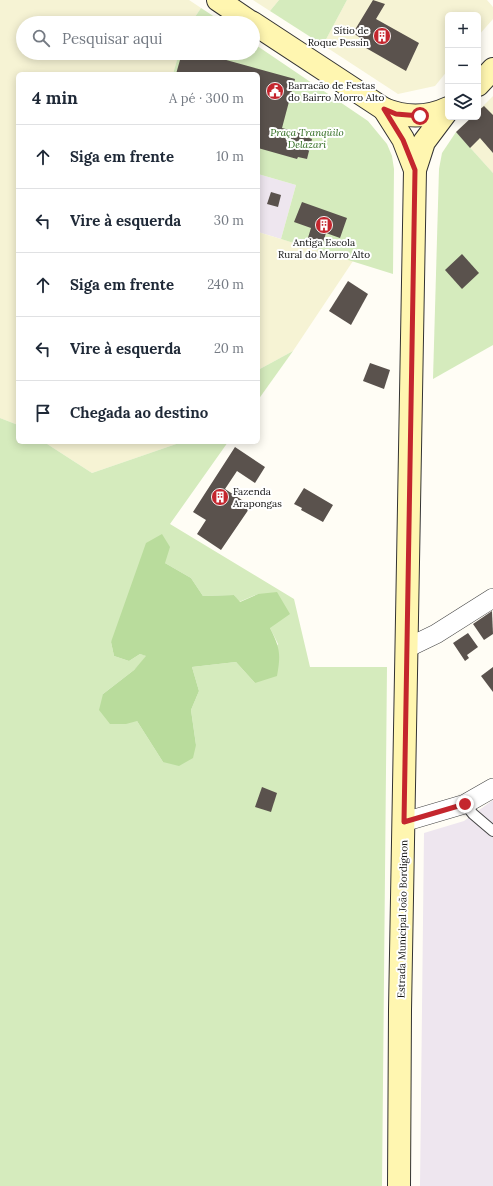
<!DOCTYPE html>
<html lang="pt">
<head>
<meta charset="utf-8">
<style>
  :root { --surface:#fff; --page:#f6f6f7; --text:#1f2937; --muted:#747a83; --line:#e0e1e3 }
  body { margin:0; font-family:Lora,serif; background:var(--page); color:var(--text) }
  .controls { position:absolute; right:12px; top:12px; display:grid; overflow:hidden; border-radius:6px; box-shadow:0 2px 10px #0003 }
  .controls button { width:36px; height:36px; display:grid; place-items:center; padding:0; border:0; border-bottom:1px solid var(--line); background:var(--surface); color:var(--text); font:20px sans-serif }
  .stop { position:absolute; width:12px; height:12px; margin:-9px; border:3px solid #c4262e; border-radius:50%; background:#fff }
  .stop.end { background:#c4262e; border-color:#fff; box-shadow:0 1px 4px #0008 }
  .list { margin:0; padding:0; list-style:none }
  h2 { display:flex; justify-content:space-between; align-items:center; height:52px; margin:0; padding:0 16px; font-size:17px }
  h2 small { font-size:13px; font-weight:400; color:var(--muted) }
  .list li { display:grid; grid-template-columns:26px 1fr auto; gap:12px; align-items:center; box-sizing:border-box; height:64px; padding:0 16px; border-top:1px solid var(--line) }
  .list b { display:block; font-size:15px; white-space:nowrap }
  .list em { font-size:13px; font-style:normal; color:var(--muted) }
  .icon { flex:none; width:22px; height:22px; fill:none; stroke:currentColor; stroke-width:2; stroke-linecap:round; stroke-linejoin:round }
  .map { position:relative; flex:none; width:493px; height:1186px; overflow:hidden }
  .search { position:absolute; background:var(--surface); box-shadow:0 2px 10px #0003; left:16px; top:16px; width:244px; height:44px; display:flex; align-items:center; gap:10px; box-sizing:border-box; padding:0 14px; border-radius:22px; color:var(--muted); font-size:15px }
  .panel { position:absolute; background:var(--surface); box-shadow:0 2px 10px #0003; left:16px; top:72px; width:244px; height:372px; border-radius:6px }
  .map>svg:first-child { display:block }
  .industrial { fill:#eee6ef }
  .farmland { fill:#f6f3d4 }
  .green { fill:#d5ebbd; fill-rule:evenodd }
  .forest { fill:#b9dc9c }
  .building { fill:#5a524d }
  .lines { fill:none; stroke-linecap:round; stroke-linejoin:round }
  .lane-casing { stroke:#444; stroke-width:12 }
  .street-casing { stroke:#444; stroke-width:20 }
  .secondary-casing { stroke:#333; stroke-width:24 }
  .lane { stroke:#fff; stroke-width:10 }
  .street { stroke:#fff; stroke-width:19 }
  .secondary { stroke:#fff6b0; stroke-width:22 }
  .route { stroke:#c4262e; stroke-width:5 }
  .labels { text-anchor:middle; stroke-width:4; stroke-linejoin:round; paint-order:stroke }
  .poi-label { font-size:10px; fill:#111; stroke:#fff; text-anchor:start }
  .park-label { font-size:10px; font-style:italic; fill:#2f6b1f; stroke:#fff }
  .street-label { font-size:10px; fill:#111; stroke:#fff }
</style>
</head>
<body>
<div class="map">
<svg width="493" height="1186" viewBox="0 0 493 1186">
  <rect width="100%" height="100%" fill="#fffdf5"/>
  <g class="industrial">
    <path d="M258,174L296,185L281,239L258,232Z"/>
    <path d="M493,800V1186H420L424,833L464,821Z"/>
  </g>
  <g class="farmland">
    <path d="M0,0H189L201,8L191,23H23V53H179L173,74H18V425L0,418Z"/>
    <path d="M253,0H279L270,11Z"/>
    <path d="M347,0H487L493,7V19L478,36V15H448V70L435,86L398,94L323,45Z"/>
    <path d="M493,96V173L456,132L472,117H478V111Z"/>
    <path d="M258,232L353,261L293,351L258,370Z"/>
    <path d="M44,442H182L92,473Z"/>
  </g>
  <g class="green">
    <path d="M279,0H347L323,45L270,11Z"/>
    <path d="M201,8L224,23H191Z"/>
    <path d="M253,43L368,121L387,144L392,156L394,169L393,274L281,239L296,185L258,174V74H173L179,53H253Z"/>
    <path d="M456,132L493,173V345L433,379L439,169L442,153Z"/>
    <path d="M293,351L258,400V370Z"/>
    <path d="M0,418L18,425V442H44L92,473L182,442H228L170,524L294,599L310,667H387L382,1186H0ZM165,563L191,578L203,596L234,595L239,602L258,594L270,628L278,644L255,683L236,662L192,667L199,691L191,710L196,745L163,762L137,721L103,694L134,670L147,656L140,654L129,661L114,656L111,642Z"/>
  </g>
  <path class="forest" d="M162,534L170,547L165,563L191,578L203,596L234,595L240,602L258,594L277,592L290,614L270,628C280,648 281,654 277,676L255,683L236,662L192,667L199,691L191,710L196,745L193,758L179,766L163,762L137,721L126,724H110L99,710L103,694L134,670L146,656L140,654L129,661L114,656L111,642L146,543Z"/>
  <g class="building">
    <path d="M373,0L385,4L376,19L419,43L406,71L366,48L368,45L361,41L362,39L353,33Z"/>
    <path d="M182,53H201L295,79L282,128L304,134V136L312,139L307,159L298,157L297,159L258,148V74H176Z"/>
    <path d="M484,106L493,115V153L480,138L470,148L456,132L472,117H478V111Z"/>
    <path d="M271,192L281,195L278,207L267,204Z"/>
    <path d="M302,202L347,218L340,238L326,233L322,246L307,241L311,228L294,222Z"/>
    <path d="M462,254L479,273L462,289L445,270Z"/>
    <path d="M348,281L368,294L351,325L329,311Z"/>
    <path d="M370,363L390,370L384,389L363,381Z"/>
    <path d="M235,447L265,467L255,483L237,471L225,489L251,506L221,550L197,534L206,520L193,512Z"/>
    <path d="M304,488L333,505L323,522L301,510L302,508L294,504Z"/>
    <path d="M492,611L493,634L484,640L473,624Z"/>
    <path d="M468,633L478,647L467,655L469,658L465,661L453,643Z"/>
    <path d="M493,667V692L481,676Z"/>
    <path d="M262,787L277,793L271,812L255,807Z"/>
  </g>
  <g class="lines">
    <g class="lane-casing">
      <path id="lane" d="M465,804L473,814L493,831"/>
    </g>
    <g class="street-casing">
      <g id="street">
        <path d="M407,648L436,634L493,598"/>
        <path d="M404,822L465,804L493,788"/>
      </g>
    </g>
    <g class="secondary-casing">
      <g id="secondary">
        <path d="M218,0L252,23"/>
        <path d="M253,23L384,109C406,118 427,118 448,108"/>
        <path d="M478,85L493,69"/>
        <path d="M384,109L403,139L415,170"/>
        <path d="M399,1186L400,1010L415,170L424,142L448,110"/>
      </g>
    </g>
    <use href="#lane" class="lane"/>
    <use href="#street" class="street"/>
    <use href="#secondary" class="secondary"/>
  </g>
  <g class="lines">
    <path class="route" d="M420,116L396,114L384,109L403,140L415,170L404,822L465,804"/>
  </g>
  <defs>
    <g id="building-disc" transform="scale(0.9)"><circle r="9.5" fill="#c4262e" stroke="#fff"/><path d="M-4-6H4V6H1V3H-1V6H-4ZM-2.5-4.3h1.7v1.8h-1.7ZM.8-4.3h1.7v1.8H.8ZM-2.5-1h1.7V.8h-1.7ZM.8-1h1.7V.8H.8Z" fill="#fff"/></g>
    <g id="civic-disc" transform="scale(0.9)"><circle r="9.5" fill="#c4262e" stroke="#fff"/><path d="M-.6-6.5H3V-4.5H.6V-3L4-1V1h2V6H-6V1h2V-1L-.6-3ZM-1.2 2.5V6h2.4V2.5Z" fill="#fff"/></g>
  </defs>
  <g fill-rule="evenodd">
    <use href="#building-disc" x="382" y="36"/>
    <use href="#civic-disc" x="275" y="91"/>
    <use href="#building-disc" x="324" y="225"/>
    <use href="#building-disc" x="220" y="497"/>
  </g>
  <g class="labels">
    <g class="poi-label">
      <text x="369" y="34" text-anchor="end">Sítio de<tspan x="369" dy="12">Roque Pessin</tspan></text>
      <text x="288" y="89">Barracão de Festas<tspan x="288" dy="12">do Bairro Morro Alto</tspan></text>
      <text x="324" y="246" text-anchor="middle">Antiga Escola<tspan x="324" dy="12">Rural do Morro Alto</tspan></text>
      <text x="233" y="495">Fazenda<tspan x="233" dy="12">Arapongas</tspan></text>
    </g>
    <g class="park-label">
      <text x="307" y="136">Praça Tranqüilo<tspan x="307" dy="12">Delazari</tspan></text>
    </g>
    <g class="street-label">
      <text transform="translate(402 919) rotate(-89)" y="4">Estrada Municipal João Bordignon</text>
    </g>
  </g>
</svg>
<div class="controls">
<button>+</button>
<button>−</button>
<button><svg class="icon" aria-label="layers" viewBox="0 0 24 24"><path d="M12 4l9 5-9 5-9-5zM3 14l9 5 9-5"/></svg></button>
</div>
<div class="stop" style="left:420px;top:116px"></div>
<div class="stop end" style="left:465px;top:804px"></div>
<div class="search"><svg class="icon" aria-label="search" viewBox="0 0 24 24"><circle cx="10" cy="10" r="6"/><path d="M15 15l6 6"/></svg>Pesquisar aqui</div>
<section class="panel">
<h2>4 min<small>A pé · 300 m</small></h2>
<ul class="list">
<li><svg class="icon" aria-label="ahead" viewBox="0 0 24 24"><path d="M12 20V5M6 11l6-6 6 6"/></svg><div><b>Siga em frente</b></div><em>10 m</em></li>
<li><svg class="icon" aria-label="left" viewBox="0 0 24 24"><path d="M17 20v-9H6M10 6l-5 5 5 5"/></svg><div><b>Vire à esquerda</b></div><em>30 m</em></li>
<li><svg class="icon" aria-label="ahead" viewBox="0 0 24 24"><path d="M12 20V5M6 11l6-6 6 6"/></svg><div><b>Siga em frente</b></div><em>240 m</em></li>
<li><svg class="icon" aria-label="left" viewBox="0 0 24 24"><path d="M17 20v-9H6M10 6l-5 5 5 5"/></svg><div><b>Vire à esquerda</b></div><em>20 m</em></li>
<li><svg class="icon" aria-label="arrive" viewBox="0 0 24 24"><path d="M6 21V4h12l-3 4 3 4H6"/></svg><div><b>Chegada ao destino</b></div></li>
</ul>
</section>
</div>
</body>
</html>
